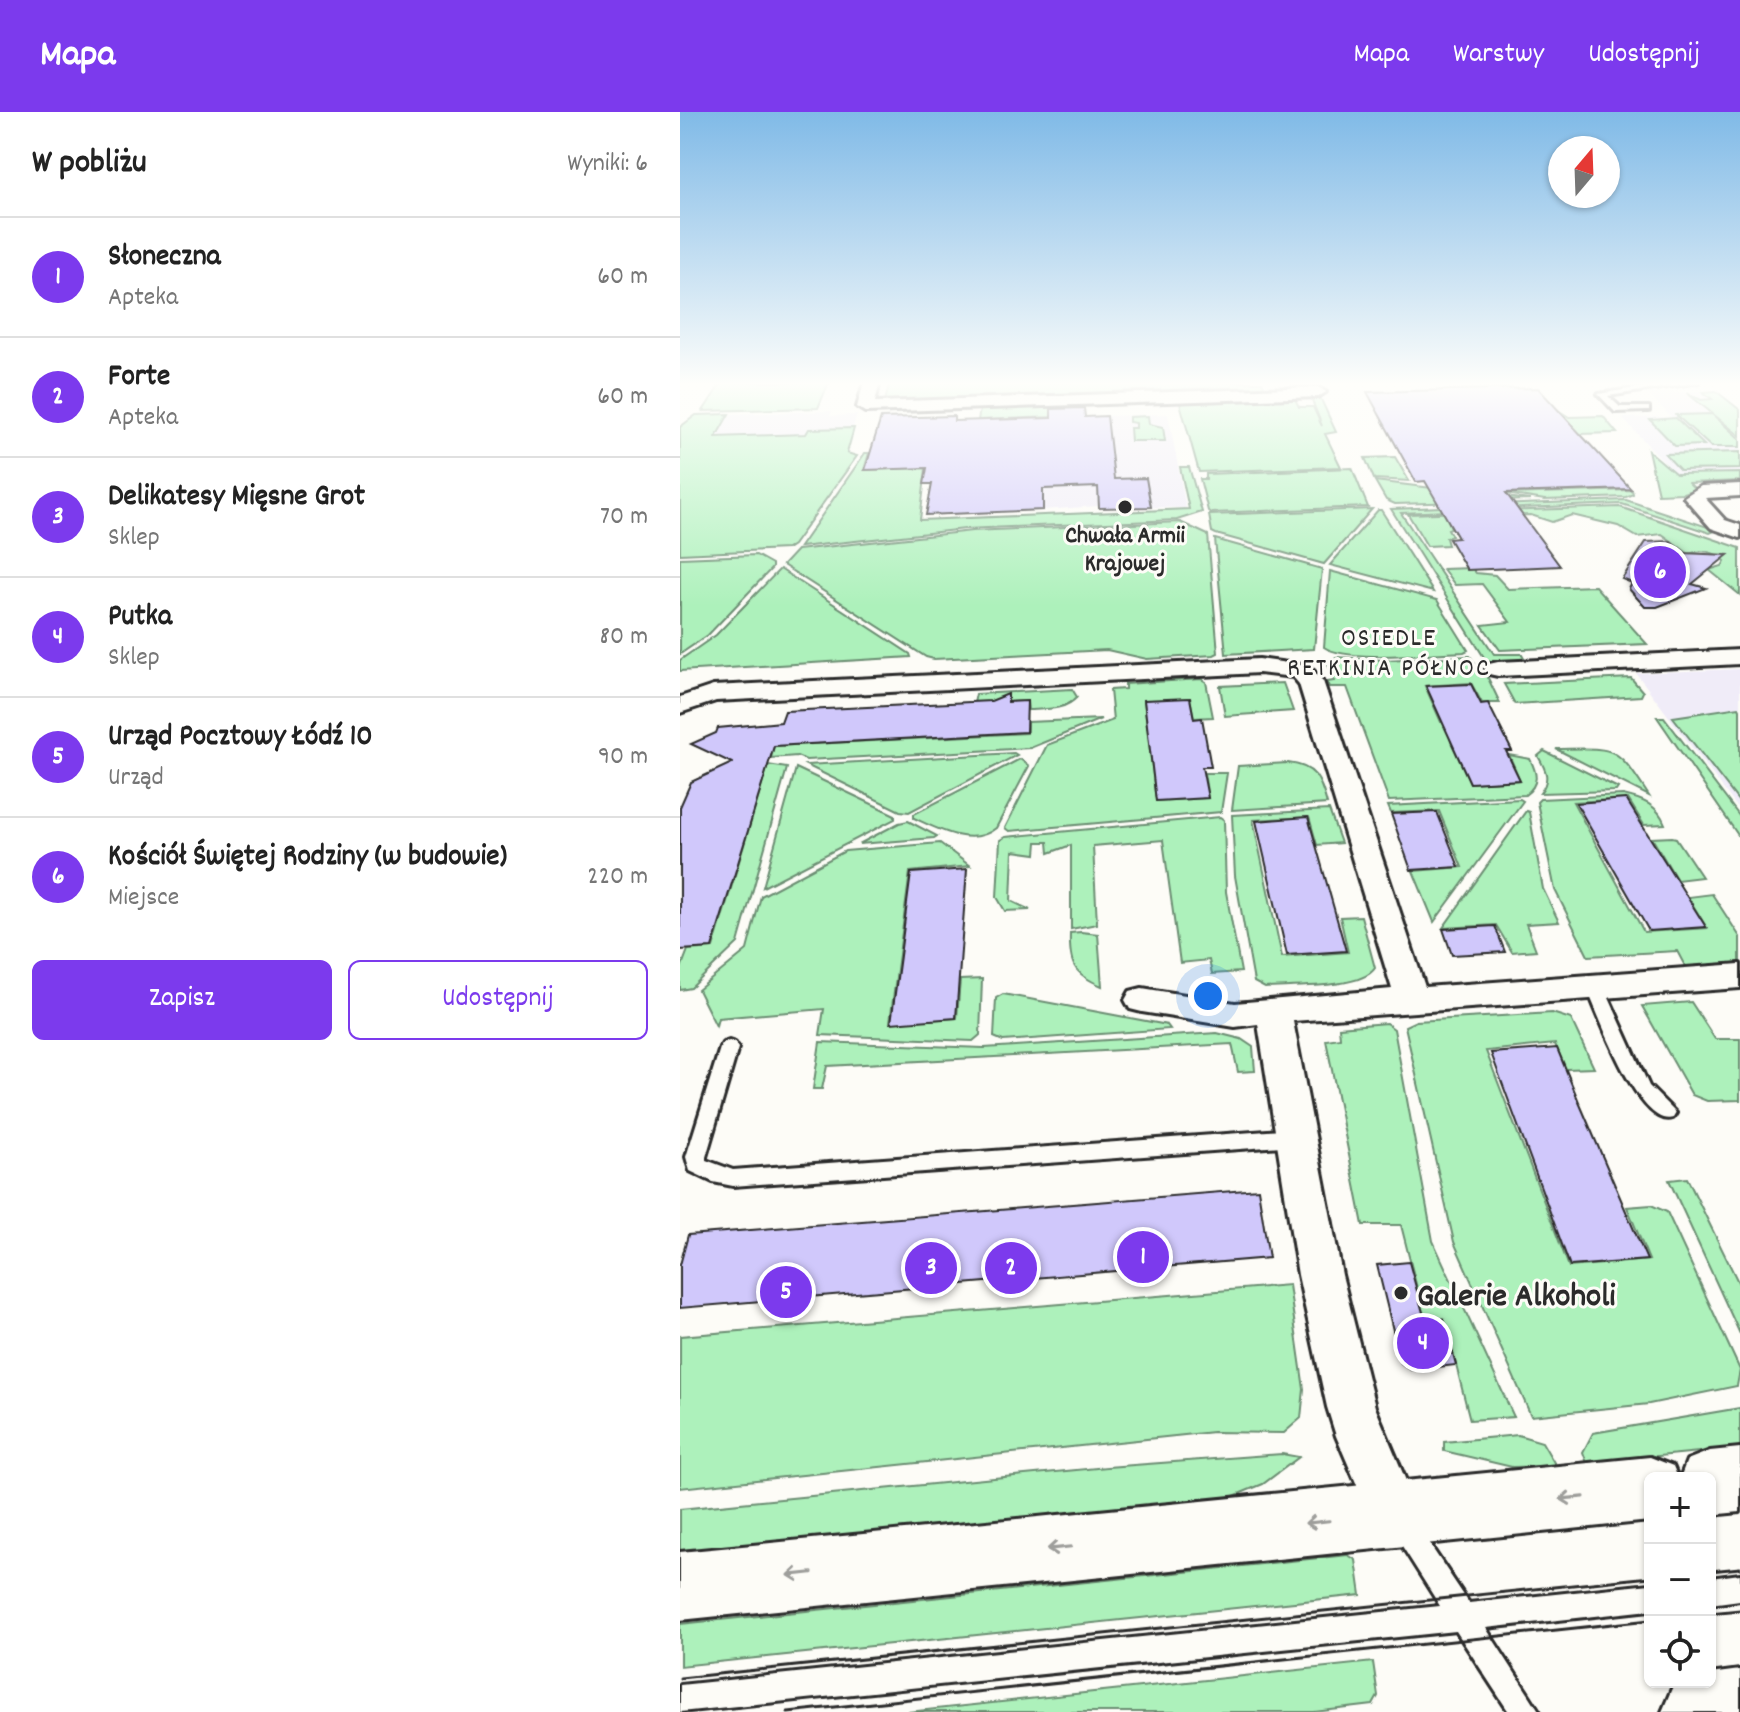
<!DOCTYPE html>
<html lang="pl">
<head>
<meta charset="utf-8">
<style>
  :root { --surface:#fff; --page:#f6f6f6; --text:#222; --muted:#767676; --line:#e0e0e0; --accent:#7c3aed }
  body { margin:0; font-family:Dekko,sans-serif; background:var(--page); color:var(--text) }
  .controls { position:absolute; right:24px; bottom:24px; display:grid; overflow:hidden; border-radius:12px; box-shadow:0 2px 6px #0004 }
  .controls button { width:72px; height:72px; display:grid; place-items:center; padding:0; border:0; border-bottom:2px solid var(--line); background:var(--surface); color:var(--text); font:40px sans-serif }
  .compass { position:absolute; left:868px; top:24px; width:72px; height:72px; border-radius:50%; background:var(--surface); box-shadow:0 2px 6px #0004; rotate:19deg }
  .you { position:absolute; left:528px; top:884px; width:28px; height:28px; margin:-20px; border:6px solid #fff; border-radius:50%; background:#1a73e8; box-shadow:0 0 0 12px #1a73e833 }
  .badge { display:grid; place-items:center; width:52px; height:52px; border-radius:50%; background:var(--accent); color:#fff; font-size:26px; font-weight:700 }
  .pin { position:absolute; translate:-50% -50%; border:4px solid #fff; box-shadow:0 2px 8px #0006 }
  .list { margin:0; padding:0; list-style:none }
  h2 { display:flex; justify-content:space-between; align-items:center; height:104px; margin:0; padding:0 32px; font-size:34px }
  h2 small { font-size:26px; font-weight:400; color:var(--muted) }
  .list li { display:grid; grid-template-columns:52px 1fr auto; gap:24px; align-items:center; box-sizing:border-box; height:120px; padding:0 32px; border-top:2px solid var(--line) }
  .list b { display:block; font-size:30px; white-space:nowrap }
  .list p { margin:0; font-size:26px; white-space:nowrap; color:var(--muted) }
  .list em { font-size:26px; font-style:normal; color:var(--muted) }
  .actions { display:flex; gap:16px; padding:24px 32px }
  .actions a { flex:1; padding:18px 0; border:2px solid var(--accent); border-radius:12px; text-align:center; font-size:28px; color:var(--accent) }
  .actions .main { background:var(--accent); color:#fff }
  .icon { flex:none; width:44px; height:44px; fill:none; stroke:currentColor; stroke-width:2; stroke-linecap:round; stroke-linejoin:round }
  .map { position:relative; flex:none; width:1060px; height:1600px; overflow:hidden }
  header { display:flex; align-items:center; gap:48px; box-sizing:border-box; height:112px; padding:0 40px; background:var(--accent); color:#fff }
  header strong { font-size:38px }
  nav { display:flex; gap:44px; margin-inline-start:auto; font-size:28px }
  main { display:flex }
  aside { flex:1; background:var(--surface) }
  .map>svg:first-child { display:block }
  .built { fill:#f0ecf8 }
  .green { fill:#adf1bb; stroke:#6c8e73; stroke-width:2 }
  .building { fill:#d0c8fb; stroke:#2b2b2b; stroke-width:2 }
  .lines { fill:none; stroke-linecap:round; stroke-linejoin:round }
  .service-casing { stroke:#2b2b2b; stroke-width:6 }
  .minor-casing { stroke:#2b2b2b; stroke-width:6 }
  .tertiary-casing { stroke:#2b2b2b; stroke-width:6 }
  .service { fill:#fdfcf7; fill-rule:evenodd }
  .minor { fill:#fdfcf7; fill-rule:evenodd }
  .tertiary { fill:#fdfcf7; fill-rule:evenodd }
  .tram { stroke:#2b2b2b; stroke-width:3 }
  .oneway { stroke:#9e9e9b }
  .poi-dot { fill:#2b2b2b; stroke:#fdfcf7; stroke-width:3 }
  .labels { text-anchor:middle; stroke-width:6; stroke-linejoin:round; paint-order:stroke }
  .far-poi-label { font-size:24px; font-weight:bold; fill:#2b2b2b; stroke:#fdfcf7 }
  .far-neighbourhood-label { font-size:26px; letter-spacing:2px; fill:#2b2b2b; stroke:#fdfcf7 }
  .near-poi-label { font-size:34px; font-weight:bold; fill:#2b2b2b; stroke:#fdfcf7; text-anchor:start }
</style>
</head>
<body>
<header>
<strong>Mapa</strong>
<nav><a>Mapa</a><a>Warstwy</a><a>Udostępnij</a></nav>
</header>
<main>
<aside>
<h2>W pobliżu<small>Wyniki: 6</small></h2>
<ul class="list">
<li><span class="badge">1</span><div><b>Słoneczna</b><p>Apteka</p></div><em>60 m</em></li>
<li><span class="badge">2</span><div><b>Forte</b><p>Apteka</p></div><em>60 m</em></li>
<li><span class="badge">3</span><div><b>Delikatesy Mięsne Grot</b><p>Sklep</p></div><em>70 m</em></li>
<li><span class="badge">4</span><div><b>Putka</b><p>Sklep</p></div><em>80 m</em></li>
<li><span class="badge">5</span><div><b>Urząd Pocztowy Łódź 10</b><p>Urząd</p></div><em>90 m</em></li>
<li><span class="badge">6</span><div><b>Kościół Świętej Rodziny (w budowie)</b><p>Miejsce</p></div><em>220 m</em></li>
</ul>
<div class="actions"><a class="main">Zapisz</a><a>Udostępnij</a></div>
</aside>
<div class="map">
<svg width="1060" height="1600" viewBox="0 0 1060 1600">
  <rect width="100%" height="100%" fill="#fdfcf7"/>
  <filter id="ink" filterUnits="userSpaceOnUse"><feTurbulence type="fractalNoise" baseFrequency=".0125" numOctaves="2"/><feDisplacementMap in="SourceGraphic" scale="16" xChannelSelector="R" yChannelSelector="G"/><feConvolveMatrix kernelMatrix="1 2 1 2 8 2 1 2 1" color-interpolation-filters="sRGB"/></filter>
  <g filter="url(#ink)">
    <g class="built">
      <path d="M1037,279L1060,297V360L996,362L942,306L991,305L967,281Z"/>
      <path d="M152,299L150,304L177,303L157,365L0,333L19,303Z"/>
      <path d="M488,302L506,396L418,394L363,398L244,372L247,356L184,358L200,306L274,304V309Z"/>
      <path d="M1060,557V699L956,561Z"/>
    </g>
    <g class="green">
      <path d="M42,270H149L138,296L23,299Z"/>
      <path d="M210,270H582L586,278H526L520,283L471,284L470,280L426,281L413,286L204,293Z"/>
      <path d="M1036,279L1060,298V324L1007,281L1021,288L1032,287L1023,280Z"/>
      <path d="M630,283H639L656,320L645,322L661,355L519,360L500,291L579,288L578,284L614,285L619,295H633L642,314Z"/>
      <path d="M395,291L396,304L298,308L301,293Z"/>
      <path d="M878,298L889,305L923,304L937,321L899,322Z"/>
      <path d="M49,302L36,325L126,322L129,317L174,316L167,341L177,344L113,433L107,437L0,442V315L16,303Z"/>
      <path d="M1032,302L1060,327V335H1031L996,303Z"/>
      <path d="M468,304L469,312L483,315L485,329H451L450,316H456V311L449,310V305Z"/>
      <path d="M996,306L1024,333L995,334L970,308Z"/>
      <path d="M968,338L996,362L1060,361V369L1009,371L1015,377L1003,381L978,382Z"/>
      <path d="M1060,340V357L1000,358L985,342Z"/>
      <path d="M185,341H189L184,358L246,356L240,408L509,397L500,355H509L522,400L497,408L285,417L120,435Z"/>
      <path d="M715,345L729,369L694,367L685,346Z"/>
      <path d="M672,356L688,395L531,401L528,399L520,367H526V362Z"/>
      <path d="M695,369L850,388L715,392L706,388Z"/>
      <path d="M952,378L953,382L946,385L865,388L826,382Z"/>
      <path d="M946,388L1037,418L1030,421L942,392L721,401L814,542H842L847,551L807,550L711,397Z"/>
      <path d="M940,395L1060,436V483L1029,458L1042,454L1045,449C1035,439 1021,437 1009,442L982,422L957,425L938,414L892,403L872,410L851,403L767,406L771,416L768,417L772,424L766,426L768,433L747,434L728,402Z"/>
      <path d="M692,397L644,452L536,422L532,420L529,403Z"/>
      <path d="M698,398H701L753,480L650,453Z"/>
      <path d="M500,410L528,423L538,541L534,543L467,547L427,538L254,547L246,545L103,453L117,438L292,419Z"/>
      <path d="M535,427L642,457L634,537L546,542Z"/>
      <path d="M76,443L92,452V456L28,523L0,542V446Z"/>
      <path d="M792,456L796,461L815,463L828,477L915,474L967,532L820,538L802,513L830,510L802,472L775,473L763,457Z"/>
      <path d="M100,457L230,542L231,545L0,559V548L36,523Z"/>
      <path d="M650,459L757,488L788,538L784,540C753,541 667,551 644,535Z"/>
      <path d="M790,544L802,563L807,564L820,591H802L791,571L745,574L761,610H768L771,630L790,671L840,668L829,643L850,647C857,661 860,672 845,683L709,689L667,575H649L647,570L654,569L648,551L656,545L703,548Z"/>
      <path d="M951,566L963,580L961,584L835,592L824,572Z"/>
      <path d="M521,567L526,570L533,605L514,606L510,586L464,589L476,689L528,686L524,661H547L541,700L329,719L325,716L367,633L433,608L430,578L445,577V572Z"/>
      <path d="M603,571L613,599L545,604L540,574Z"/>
      <path d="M392,577L397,585C385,599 364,597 348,598L347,589L294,591L296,582Z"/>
      <path d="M1059,595L1060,597V691L993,605Z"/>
      <path d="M977,605H984L1060,705V726Z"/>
      <path d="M421,607L350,636L126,648L117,644L91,646L94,634L347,621V610Z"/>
      <path d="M876,637C938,636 935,632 969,684Z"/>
      <path d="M864,639L938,676L936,679L860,681C871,667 866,658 858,644Z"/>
      <path d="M334,641L337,643L229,700L220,699L126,653Z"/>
      <path d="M340,647L349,654L316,716C292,736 258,717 234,706V702Z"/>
      <path d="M608,651C636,654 640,667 647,692L552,698L558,654Z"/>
      <path d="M88,653L107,656L58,831L11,876L0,878V859L8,838L33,836Z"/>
      <path d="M116,656L215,703V707L83,775Z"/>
      <path d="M943,683C962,687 978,693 985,712L964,713L948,687L893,690L964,820L1027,816L1008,785L1032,782L1060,825V852L1006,856L997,839L908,844L875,778L857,690L860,687Z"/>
      <path d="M840,687L843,689L754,810L733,759L782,755L759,699L711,701L708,694Z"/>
      <path d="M649,698L661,731L637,733L629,705L573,708L602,845L668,840L660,805L681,804L695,856C682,877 611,874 585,876L574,870L555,764L552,703Z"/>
      <path d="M846,699L849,700L863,777L879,810L846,812L856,838L832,840L816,813L763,816Z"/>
      <path d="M540,705L544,708L546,780L561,860L532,862L529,848L500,851L483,728L413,734L417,812L391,817V733L369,741L368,730H357L356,742L333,739L331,789L350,798L325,799L317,785L320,728L325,725Z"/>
      <path d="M228,709L257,724L254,726L179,732L219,711Z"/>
      <path d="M992,725L996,726L1022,765L997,768L972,726Z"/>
      <path d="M260,731L290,754L230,760L210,910L277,906L280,868L302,867L300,923L293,929L140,923L144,897L38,906L36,914L18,878L67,838L81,784L165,739Z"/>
      <path d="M401,820L418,822L422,874C393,862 389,852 390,821Z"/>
      <path d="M323,882L487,913L490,917L323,929L314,925L316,886Z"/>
      <path d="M1011,890L1035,927H1060V988L1027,989L1012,983L962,894Z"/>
      <path d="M872,901L891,907L914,956L886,957L875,932L806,939L889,1155L969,1148L947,1095L971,1093L987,1100L1060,1258L1057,1274L969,1292L851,1304L774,1130L725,914L736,909Z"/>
      <path d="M706,911L714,917L753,1129L834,1305L790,1308L764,1206L745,1208L721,1113H683L646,928L660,926L659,915Z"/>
      <path d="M537,921L561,927L573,935L575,959L558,960L552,932L147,954L142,977H133L140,930L304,936Z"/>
      <path d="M1007,1066L1060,1174V1222L989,1068Z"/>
      <path d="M609,1173L624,1277L621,1306L604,1321L533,1320L0,1376V1224Z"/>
      <path d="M1060,1296V1336L907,1351L903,1340L913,1321Z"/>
      <path d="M838,1323L862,1330L876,1354L832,1355L764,1339V1330Z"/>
      <path d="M602,1342L619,1345L583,1372L544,1388L0,1445V1397L427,1355Z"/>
      <path d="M668,1443L676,1448L681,1483L0,1554V1512Z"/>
      <path d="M693,1550L698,1584L693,1593L634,1600H228Z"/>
    </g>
    <g class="building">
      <path d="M858,276L951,377L826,381L880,454L787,458L769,427L778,426L745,369L736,370L687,280Z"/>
      <path d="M404,296L405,305L427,304L434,367L466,366L471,395L419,396L418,375L363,377V398L246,403L252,372H244L247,356L185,358L201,306L274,304V309L371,306V297Z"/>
      <path d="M991,429L1002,441L1048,443L1012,472L1026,476L977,495H965L949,477L952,471L942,467L966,430Z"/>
      <path d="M791,572L801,592L808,591L832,639H826L840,668L790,671L746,574Z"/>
      <path d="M328,582V590L347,589L346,620L94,634L32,836L0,838V695L11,670L52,651L11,632L36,621L38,616L101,610L105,599L311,589Z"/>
      <path d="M510,586L514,607L522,606L531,655H522L528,686L476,689L464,588Z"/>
      <path d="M946,687L967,721L1026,815L969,819L896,691Z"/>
      <path d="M757,700L779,755L731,758L711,702Z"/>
      <path d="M628,705L666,839L607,843L576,709Z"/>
      <path d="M287,757L276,906L211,911L231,761Z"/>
      <path d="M815,814L825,840L772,843L763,817Z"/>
      <path d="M877,936L899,990L967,1148L890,1154L811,941Z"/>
      <path d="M578,1077L589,1146L0,1196V1153L8,1123Z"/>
      <path d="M729,1150L745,1208L764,1207L776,1253L731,1258L721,1251L697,1153Z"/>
    </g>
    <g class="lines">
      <g class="service-casing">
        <g id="service">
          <path d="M993,270H1019L928,284L940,295H969V299H966L935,300L918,282Z"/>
          <path d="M916,871L922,873L925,877L969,974L996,1001L993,1006C959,1017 919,903 907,877L910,873Z"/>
          <path d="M49,929L55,931L58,936L26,1045V1048L53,1058L615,1017L622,1020L625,1025L622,1030L615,1033L53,1074L33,1070L10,1059L6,1045L40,936L43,931Z"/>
          <path d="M723,1402L732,1406L789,1491L970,1472V1498L806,1516L860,1600H829L776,1519L0,1600V1573L760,1494L710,1415L714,1406Z"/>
          <path d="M1060,1462V1488L1030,1492V1466Z"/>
        </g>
      </g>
      <g class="minor-casing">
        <g id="minor">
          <path d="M184,270H200L195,290L638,275L646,280L638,285L185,300L177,295Z"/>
          <path d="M1060,372V384L1025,386L1045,408L1060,413V426L1031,416L1004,385L1021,374Z"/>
          <path d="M1060,538V552L818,564L809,562L806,557L809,552L818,550Z"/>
          <path d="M579,547L629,554L643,569L745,875L1060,852V876L613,909L662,1163L695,1295L740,1402L733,1420L715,1427L697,1420L656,1324L647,1295L618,1163L578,912L555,915L462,900L450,897L445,888L450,879L462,876L555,891L712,877L619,572L613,565L579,561L36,589L0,601V585L33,574Z"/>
        </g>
      </g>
      <g class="tertiary-casing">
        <g id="tertiary">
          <path d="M1060,1336V1400L1030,1403V1366H1000L1007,1348L1030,1339Z"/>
          <path d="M970,1345L993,1354L998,1366H970V1409L0,1508V1440Z"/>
          <path d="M1060,1558V1600H982L993,1574L1002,1570H1030V1562Z"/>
        </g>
      </g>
      <use href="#service" class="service"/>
      <use href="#minor" class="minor"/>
      <use href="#tertiary" class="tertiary"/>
      <g class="tram">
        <path d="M1030,1459L1060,1456"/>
        <path d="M1030,1501L1060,1498"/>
        <path d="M0,1566L970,1465"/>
        <path d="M108,1600L970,1508"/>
      </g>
    </g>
    <defs><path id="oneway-shaft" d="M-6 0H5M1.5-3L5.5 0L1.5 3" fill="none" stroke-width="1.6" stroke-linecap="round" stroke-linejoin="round" transform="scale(2)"/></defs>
    <g class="oneway">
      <use href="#oneway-shaft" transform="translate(892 1386) rotate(175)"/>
      <use href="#oneway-shaft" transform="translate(637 1410) rotate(174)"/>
      <use href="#oneway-shaft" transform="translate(379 1436) rotate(174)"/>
      <use href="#oneway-shaft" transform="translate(120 1462) rotate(174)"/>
    </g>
  </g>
  <linearGradient id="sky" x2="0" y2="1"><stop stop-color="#80bae7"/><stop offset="0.55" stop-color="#fefefb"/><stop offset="1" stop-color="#fefefb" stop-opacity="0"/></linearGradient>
  <rect width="1060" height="494" fill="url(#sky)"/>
  <g class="poi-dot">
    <circle cx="445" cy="395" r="8"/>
    <circle cx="721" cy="1181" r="8"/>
  </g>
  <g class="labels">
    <g class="far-poi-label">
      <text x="445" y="430">Chwała Armii<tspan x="445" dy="28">Krajowej</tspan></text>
    </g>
    <g class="far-neighbourhood-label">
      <text x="709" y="533">OSIEDLE<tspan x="709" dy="30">RETKINIA PÓŁNOC</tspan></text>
    </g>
    <g class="near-poi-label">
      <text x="737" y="1193">Galerie Alkoholi</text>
    </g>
  </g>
</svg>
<div class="controls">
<button>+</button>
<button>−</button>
<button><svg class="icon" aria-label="locate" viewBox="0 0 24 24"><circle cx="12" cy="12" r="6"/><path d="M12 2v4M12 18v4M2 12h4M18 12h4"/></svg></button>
</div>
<svg class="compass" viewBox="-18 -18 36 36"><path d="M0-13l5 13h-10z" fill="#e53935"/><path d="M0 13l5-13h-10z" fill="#767676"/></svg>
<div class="you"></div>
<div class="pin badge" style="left:463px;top:1145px">1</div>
<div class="pin badge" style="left:331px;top:1156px">2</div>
<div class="pin badge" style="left:251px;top:1156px">3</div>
<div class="pin badge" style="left:743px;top:1231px">4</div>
<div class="pin badge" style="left:106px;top:1180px">5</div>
<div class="pin badge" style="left:980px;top:460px">6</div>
</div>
</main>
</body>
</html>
